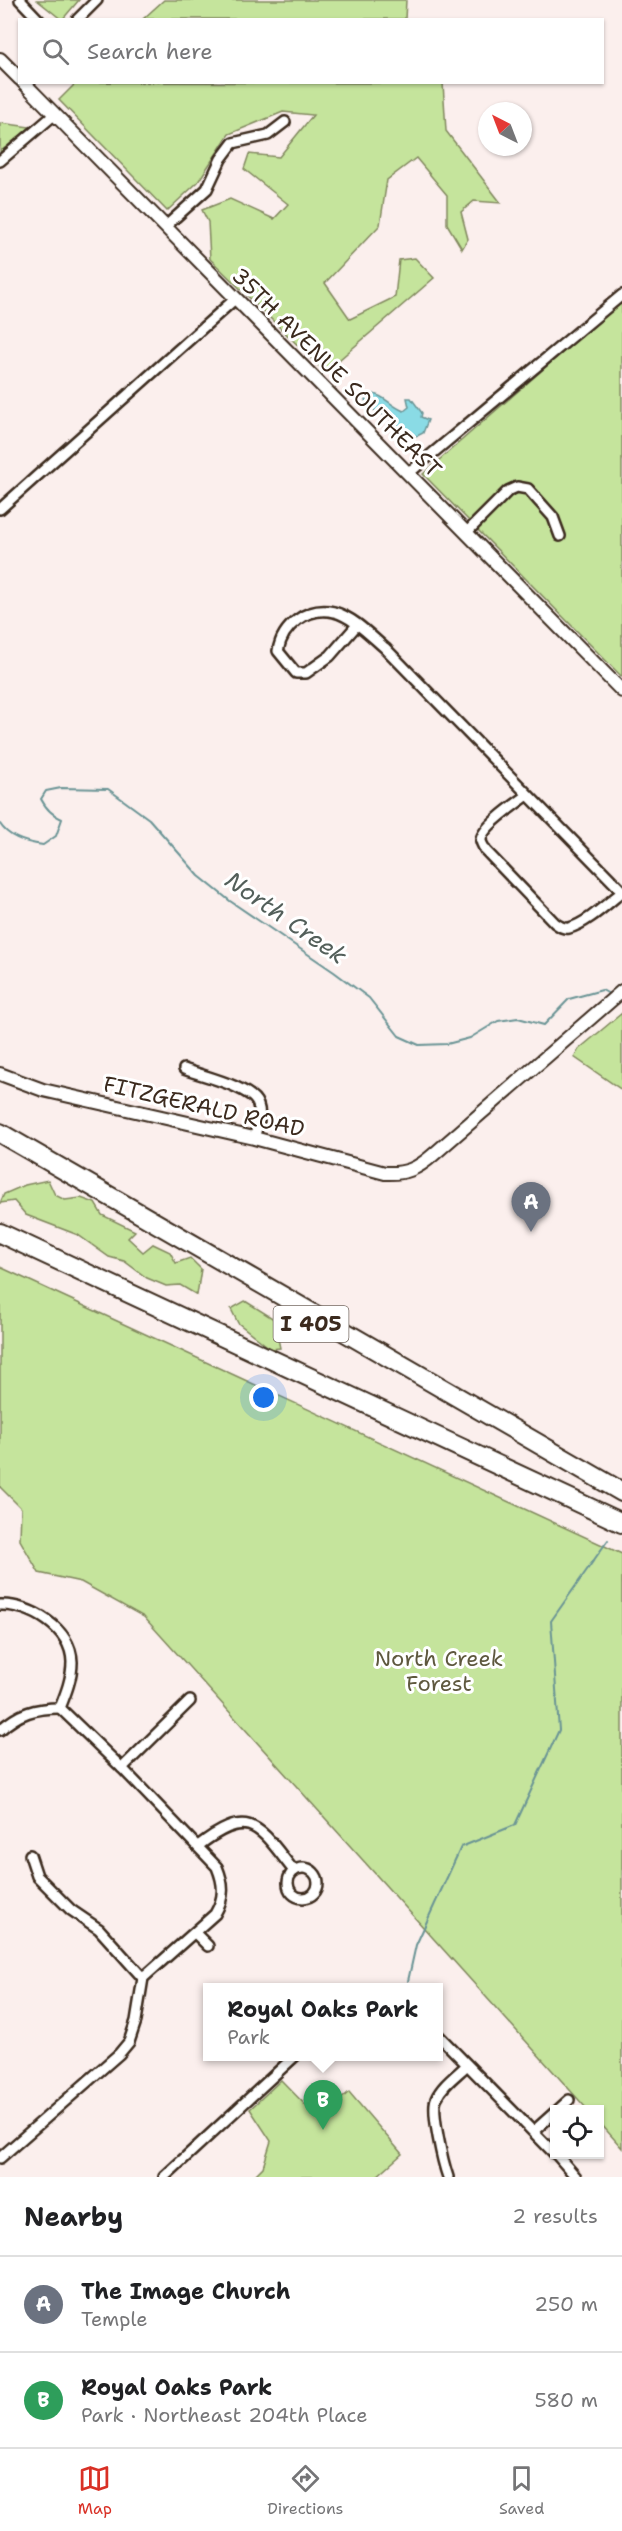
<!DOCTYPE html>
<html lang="en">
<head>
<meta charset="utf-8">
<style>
  :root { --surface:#fff; --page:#f6f6f6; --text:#202124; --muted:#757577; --line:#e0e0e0; --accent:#d93025 }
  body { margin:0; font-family:"Shantell Sans",sans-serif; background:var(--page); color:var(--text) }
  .controls { position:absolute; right:18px; bottom:18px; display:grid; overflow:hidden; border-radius:0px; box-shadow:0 2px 4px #0004 }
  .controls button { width:54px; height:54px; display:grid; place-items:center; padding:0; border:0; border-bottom:2px solid var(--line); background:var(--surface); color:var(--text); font:30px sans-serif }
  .compass { position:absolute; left:478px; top:102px; width:54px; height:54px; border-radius:50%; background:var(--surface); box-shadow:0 2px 4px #0004; rotate:318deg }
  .you { position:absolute; left:264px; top:1398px; width:21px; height:21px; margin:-15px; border:4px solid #fff; border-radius:50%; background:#1a73e8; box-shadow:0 0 0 9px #1a73e833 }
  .badge { display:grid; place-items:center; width:39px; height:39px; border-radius:50%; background:var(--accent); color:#fff; font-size:20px; font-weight:700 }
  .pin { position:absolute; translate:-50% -50px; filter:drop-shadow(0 2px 3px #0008) }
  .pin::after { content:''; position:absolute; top:32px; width:21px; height:18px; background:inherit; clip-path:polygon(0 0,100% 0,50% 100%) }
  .popup { position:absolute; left:203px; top:1983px; width:240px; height:78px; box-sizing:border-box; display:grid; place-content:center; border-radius:0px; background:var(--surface); filter:drop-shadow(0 2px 4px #0005); font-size:20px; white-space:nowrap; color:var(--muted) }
  .popup b { font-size:22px; color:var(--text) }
  .popup::after { content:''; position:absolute; left:50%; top:100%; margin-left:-12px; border:12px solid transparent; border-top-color:var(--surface) }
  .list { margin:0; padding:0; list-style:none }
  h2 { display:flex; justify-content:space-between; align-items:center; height:78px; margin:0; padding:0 24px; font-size:26px }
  h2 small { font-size:20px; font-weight:400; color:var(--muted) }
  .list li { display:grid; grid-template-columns:39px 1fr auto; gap:18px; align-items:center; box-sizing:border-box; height:96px; padding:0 24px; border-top:2px solid var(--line) }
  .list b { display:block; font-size:22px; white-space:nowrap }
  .list p { margin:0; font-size:20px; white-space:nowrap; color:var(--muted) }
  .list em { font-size:20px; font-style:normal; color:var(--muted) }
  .icon { flex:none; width:33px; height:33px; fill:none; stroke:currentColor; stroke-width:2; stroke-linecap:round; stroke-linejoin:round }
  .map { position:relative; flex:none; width:622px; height:2177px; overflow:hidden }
  .search { position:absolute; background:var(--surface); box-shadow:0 2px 4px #0004; left:18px; right:18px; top:18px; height:66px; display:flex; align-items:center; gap:15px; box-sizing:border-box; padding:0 21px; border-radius:0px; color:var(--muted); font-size:22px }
  .sheet { height:270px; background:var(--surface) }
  nav { display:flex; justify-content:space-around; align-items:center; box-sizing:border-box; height:84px; border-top:2px solid var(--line); background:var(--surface); font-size:16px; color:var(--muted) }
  nav a { display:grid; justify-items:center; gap:3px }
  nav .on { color:var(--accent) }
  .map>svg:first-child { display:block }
  .green { fill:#c5e49c; stroke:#80875d; stroke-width:1.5 }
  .water { fill:#8adbe5; stroke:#6a9495; stroke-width:1.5 }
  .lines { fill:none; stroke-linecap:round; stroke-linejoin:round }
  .stream { stroke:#6a9495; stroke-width:2 }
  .minor-casing { stroke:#3b2a1e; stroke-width:14 }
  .tertiary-casing { stroke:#3b2a1e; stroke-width:16 }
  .motorway-casing { stroke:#3b2a1e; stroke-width:22 }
  .minor { stroke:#fff; stroke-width:9 }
  .tertiary { stroke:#fff; stroke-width:12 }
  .motorway { stroke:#fff; stroke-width:18 }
  .labels { text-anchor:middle; stroke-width:6; stroke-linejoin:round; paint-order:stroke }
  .shield { fill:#fff; stroke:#766a62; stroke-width:1.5 }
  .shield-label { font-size:21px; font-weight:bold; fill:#3b2a1e }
  .street-label { font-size:22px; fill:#3b2a1e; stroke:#fff }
  .park-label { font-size:22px; fill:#5e583e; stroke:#fff }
  .water-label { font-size:24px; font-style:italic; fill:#535f5a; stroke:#fff }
</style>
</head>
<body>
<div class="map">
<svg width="622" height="2177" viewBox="0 0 622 2177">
  <rect width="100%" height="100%" fill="#fbefed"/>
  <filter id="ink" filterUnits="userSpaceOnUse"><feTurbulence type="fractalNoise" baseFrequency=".0167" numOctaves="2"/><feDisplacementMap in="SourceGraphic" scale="12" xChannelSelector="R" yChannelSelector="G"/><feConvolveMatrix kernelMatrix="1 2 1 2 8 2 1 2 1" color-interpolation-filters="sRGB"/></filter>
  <g filter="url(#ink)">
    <g class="green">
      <path d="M37,0H79L62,20Z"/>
      <path d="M164,0H406L405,19H143Z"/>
      <path d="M77,82L443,83L446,131L501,203L474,201L461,212L468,239L462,249L447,224V195L416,158L387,180L380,225L325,283L350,319L395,297L399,260L415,258L434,278L325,372L210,259L208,222L202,210L230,199L274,219L288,204L244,169L249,154L279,157L313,115L283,112L229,134L198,182L167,211L59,100Z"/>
      <path d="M0,123L30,127L0,152Z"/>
      <path d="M622,295V677L423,474L572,344L570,341Z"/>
      <path d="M622,1013V1090L574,1057L579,1049Z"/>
      <path d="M48,1180L55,1195L65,1200L81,1198L95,1203L102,1215L135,1231L128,1238L143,1252L153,1244L170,1252L176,1263L190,1258L201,1269L197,1295L180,1285L166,1286L147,1278L124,1261L109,1257L78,1235L26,1215L14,1201L0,1203L4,1194L25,1185Z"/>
      <path d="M0,1267L622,1554V2148L600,2123V2110L587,2109L144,1617L81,1582L39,1573L20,1540L21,1508L0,1487Z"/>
      <path d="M245,1301L274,1319L280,1348L271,1349L238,1323L231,1309Z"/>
      <path d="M281,2080L319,2119L349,2092L402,2154L376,2177H253L263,2167L271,2141L250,2109Z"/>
    </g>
    <path class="water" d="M368,393C386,395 388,405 404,411L409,407L407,398H411L422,413L421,417L428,420L423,433L417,436L408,434L388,417L370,408L365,400Z"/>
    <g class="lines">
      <g class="stream">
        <path d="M0,824C9,838 27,843 43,845L56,836L62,819C52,814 47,810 41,799L46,791L61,788L108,789L149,819L199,876L230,901L334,972L369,998L399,1036L419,1045L447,1044L470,1038L498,1021L518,1018L544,1025L569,999L602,990L611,995"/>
        <path d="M408,1981L416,1945L461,1847L515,1825L559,1730L551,1621L608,1540"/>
      </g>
      <g class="minor-casing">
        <g id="minor">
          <path d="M20,0L39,20"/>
          <path d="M77,20L97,0"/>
          <path d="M0,161L55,114"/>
          <path d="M166,226L207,189L221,159L233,143L268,135L285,122"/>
          <path d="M409,473L622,295"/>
          <path d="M0,509L235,299"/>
          <path d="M467,532L508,491L517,487L528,489L553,517L560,536"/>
          <path d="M357,625L330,656L306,673H296L278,651C282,626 307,606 334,612C353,617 370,635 385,648L622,891"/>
          <path d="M528,795C517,803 480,828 481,841C482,845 484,847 485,850L555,923C559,926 563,929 569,928C586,924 608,903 622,892"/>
          <path d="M184,1069C202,1076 253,1087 258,1105C262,1116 257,1128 254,1138"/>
          <path d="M0,1605C30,1604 71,1628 72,1662C72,1678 66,1693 60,1708"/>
          <path d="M0,1730C19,1713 35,1708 60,1708"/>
          <path d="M122,1768L190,1701"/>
          <path d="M198,1846C251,1805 259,1827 294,1871"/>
          <path d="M30,1855L37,1876L71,1910L99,1929L143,1978"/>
          <circle cx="303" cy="1883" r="15"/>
          <path d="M195,1933L208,1946"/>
          <path d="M439,2036L554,2153"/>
          <path d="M558,2110L569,2100"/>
          <path d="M535,2130L554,2113"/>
          <path d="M556,2154L576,2177"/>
          <path d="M0,2158L119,2054L129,2042L136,2021L143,1978L215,1914C225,1897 224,1884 217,1867L122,1768L60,1708"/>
          <path d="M164,2177L295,2056"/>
          <path d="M448,2177C443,2163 431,2112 436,2099C442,2085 457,2075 467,2065"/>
        </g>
      </g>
      <g class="tertiary-casing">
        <g id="tertiary">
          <path d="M0,59L20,79"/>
          <path d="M23,82L622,691"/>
          <path d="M0,1074L43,1090L254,1138L385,1173C406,1174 417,1169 433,1155L622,991"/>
        </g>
      </g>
      <g class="motorway-casing">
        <g id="motorway">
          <path d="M0,1133L622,1492"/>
          <path d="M0,1233L622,1523"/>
        </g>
      </g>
      <use href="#minor" class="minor"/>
      <use href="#tertiary" class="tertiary"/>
      <use href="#motorway" class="motorway"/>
    </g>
  </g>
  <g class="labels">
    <rect class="shield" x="273.5" y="1306" width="75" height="36" rx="4.5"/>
    <g class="shield-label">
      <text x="311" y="1331">I 405</text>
    </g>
    <g class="street-label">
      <text transform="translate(337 372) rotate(45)" y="8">35TH AVENUE SOUTHEAST</text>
      <text transform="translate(204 1106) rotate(13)" y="8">FITZGERALD ROAD</text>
    </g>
    <g class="park-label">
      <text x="439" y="1666">North Creek<tspan x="439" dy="25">Forest</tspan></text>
    </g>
    <g class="water-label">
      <text transform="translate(286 918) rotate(35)" y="8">North Creek</text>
    </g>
  </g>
</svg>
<div class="controls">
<button><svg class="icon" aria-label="locate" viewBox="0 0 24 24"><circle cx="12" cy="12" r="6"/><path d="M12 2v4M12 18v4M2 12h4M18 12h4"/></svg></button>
</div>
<svg class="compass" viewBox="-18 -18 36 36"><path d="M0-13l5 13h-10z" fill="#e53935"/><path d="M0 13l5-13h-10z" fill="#757577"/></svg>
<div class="you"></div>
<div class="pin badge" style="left:531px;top:1232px;background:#6b7280">A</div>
<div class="pin badge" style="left:323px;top:2130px;background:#2e9e5b">B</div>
<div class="popup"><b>Royal Oaks Park</b>Park</div>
<div class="search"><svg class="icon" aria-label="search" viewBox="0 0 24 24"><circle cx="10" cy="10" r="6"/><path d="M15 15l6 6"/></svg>Search here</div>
</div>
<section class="sheet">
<h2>Nearby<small>2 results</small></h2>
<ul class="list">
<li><span class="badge" style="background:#6b7280">A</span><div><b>The Image Church</b><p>Temple</p></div><em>250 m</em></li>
<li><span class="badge" style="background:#2e9e5b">B</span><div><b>Royal Oaks Park</b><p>Park · Northeast 204th Place</p></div><em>580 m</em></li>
</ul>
</section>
<nav>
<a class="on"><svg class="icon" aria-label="map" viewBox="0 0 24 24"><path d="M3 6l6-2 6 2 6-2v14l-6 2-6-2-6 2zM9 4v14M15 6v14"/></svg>Map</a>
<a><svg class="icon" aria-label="directions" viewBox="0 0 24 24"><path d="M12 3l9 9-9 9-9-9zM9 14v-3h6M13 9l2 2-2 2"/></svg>Directions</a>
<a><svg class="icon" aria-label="saved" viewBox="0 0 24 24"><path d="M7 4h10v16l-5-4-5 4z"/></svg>Saved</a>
</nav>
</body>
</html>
